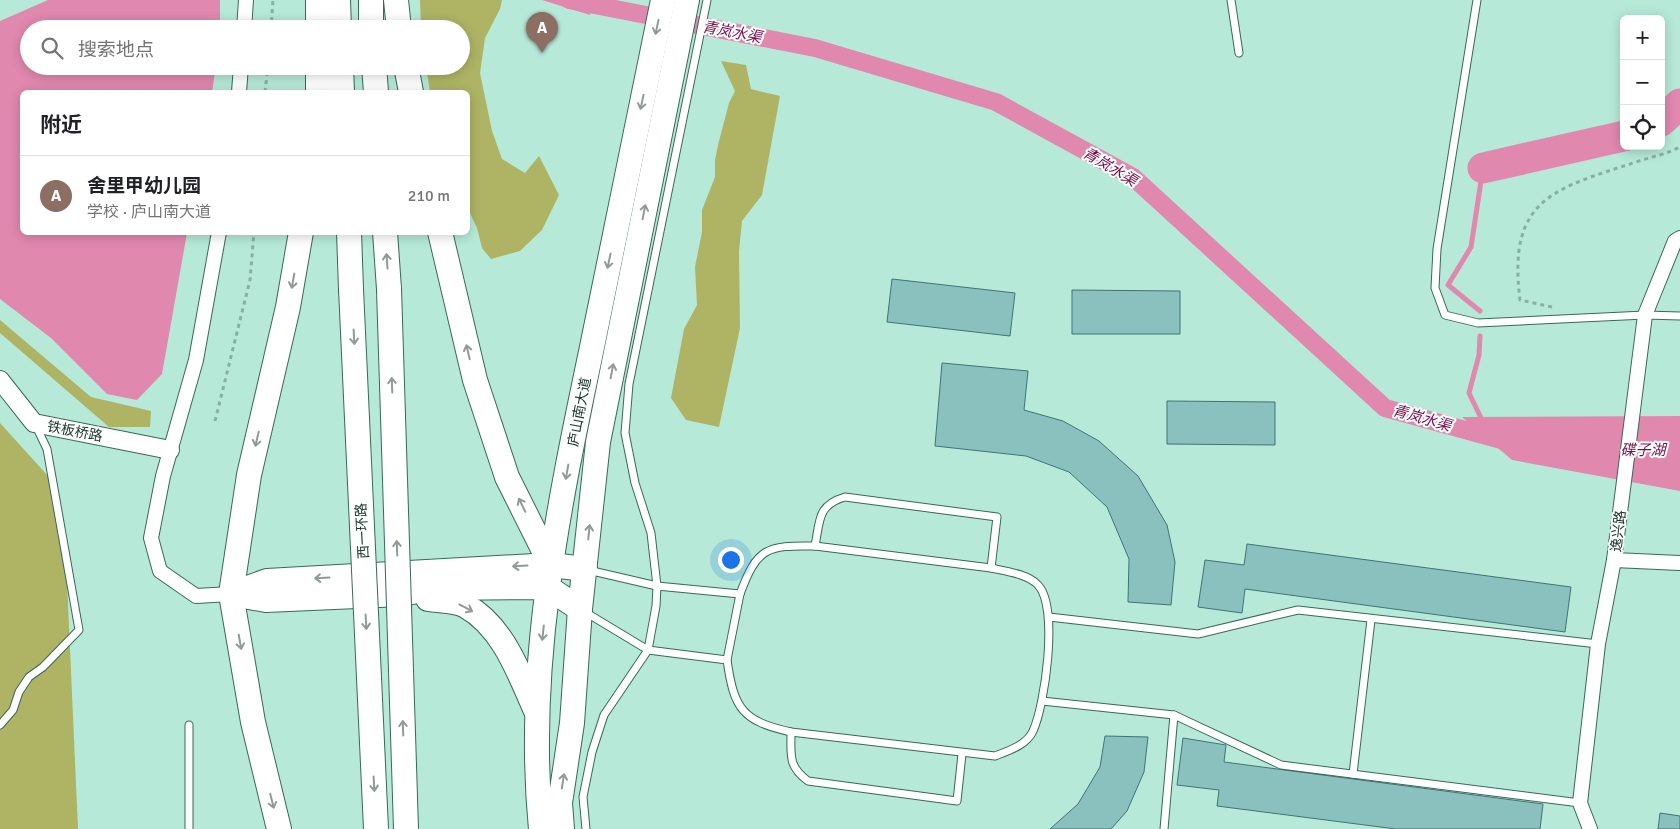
<!DOCTYPE html>
<html lang="zh">
<head>
<meta charset="utf-8">
<style>
  :root { --surface:#fff; --page:#f2f2f2; --text:#202124; --muted:#757577; --line:#e0e0e0; --accent:#a41e68 }
  body { margin:0; font-family:Signika,"Noto Sans SC",sans-serif; background:var(--page); color:var(--text) }
  .controls { position:absolute; right:15px; top:15px; display:grid; overflow:hidden; border-radius:8px; box-shadow:0 2px 12px #0003 }
  .controls button { width:45px; height:45px; display:grid; place-items:center; padding:0; border:0; border-bottom:1px solid var(--line); background:var(--surface); color:var(--text); font:25px sans-serif }
  .you { position:absolute; left:730px; top:559px; width:18px; height:18px; margin:-12px; border:4px solid #fff; border-radius:50%; background:#1a73e8; box-shadow:0 0 0 8px #1a73e833 }
  .badge { display:grid; place-items:center; width:32px; height:32px; border-radius:50%; background:var(--accent); color:#fff; font-size:16px; font-weight:700 }
  .pin { position:absolute; translate:-50% -41px; filter:drop-shadow(0 1px 2px #0008) }
  .pin::after { content:''; position:absolute; top:26px; width:18px; height:15px; background:inherit; clip-path:polygon(0 0,100% 0,50% 100%) }
  .list { margin:0; padding:0; list-style:none }
  h2 { display:flex; justify-content:space-between; align-items:center; height:65px; margin:0; padding:0 20px; font-size:21px }
  h2 small { font-size:16px; font-weight:400; color:var(--muted) }
  .list li { display:grid; grid-template-columns:32px 1fr auto; gap:15px; align-items:center; box-sizing:border-box; height:80px; padding:0 20px; border-top:1px solid var(--line) }
  .list b { display:block; font-size:19px; white-space:nowrap }
  .list p { margin:0; font-size:16px; white-space:nowrap; color:var(--muted) }
  .list em { font-size:16px; font-style:normal; color:var(--muted) }
  .icon { flex:none; width:28px; height:28px; fill:none; stroke:currentColor; stroke-width:2; stroke-linecap:round; stroke-linejoin:round }
  .map { position:relative; flex:none; width:1680px; height:829px; overflow:hidden }
  .search { position:absolute; background:var(--surface); box-shadow:0 2px 12px #0003; left:20px; top:20px; width:450px; height:55px; display:flex; align-items:center; gap:12px; box-sizing:border-box; padding:0 18px; border-radius:28px; color:var(--muted); font-size:19px }
  .panel { position:absolute; background:var(--surface); box-shadow:0 2px 12px #0003; left:20px; top:90px; width:450px; height:145px; border-radius:8px }
  .map>svg:first-child { display:block }
  .green { fill:#aeb464 }
  .water { fill:#e188af }
  .lines { fill:none; stroke-linecap:round; stroke-linejoin:round }
  .stream { stroke:#e188af; stroke-width:5 }
  .canal { stroke:#e188af; stroke-width:18 }
  .river { stroke:#e188af; stroke-width:31 }
  .building { fill:#8ac1bf; stroke:#3f7473 }
  .service-casing { stroke:#39685a; stroke-width:9 }
  .minor-casing { stroke:#39685a; stroke-width:16 }
  .tertiary-casing { stroke:#39685a; stroke-width:20 }
  .trunk-casing { stroke:#39685a; stroke-width:26 }
  .path { stroke:#87b0a3; stroke-width:3; stroke-dasharray:4 4; stroke-linecap:butt }
  .service { stroke:#fff; stroke-width:7 }
  .minor { stroke:#fff; stroke-width:14 }
  .tertiary { stroke:#fff; stroke-width:18 }
  .trunk { stroke:#fff; stroke-width:24 }
  .trunk-bridge-casing { stroke:#39685a; stroke-width:26; stroke-linecap:butt }
  .trunk-bridge { stroke:#fff; stroke-width:24 }
  .oneway { stroke:#909a96 }
  .labels { text-anchor:middle; stroke-width:4; stroke-linejoin:round; paint-order:stroke }
  .street-label { font-size:14px; fill:#20342e; stroke:#fafefd }
  .water-label { font-size:15px; font-style:italic; fill:#780d4a; stroke:#fafefd }
</style>
</head>
<body>
<div class="map">
<svg width="1680" height="829" viewBox="0 0 1680 829">
  <rect width="100%" height="100%" fill="#b6e9d8"/>
  <g class="green">
    <path d="M420,0H502L500,9L485,38L480,73L492,131L502,159L525,173L539,156L559,195L542,230L520,251L491,259L482,248L477,228L468,209V92H430L426,66H461V29H421Z"/>
    <path d="M721,61L746,65L751,89L780,96L762,195L742,221L739,251L740,328L719,427L686,420L671,398L684,329L697,305L695,267L702,232V210L715,177V160L718,145L729,103L735,91Z"/>
    <path d="M0,320L91,397L151,411L150,427H109L0,333Z"/>
    <path d="M0,423L48,476L65,536L78,829H0Z"/>
  </g>
  <g class="water">
    <path d="M48,0H220V29H29V66H216L212,92H22V232L187,233L162,374L137,400L107,394L51,338L0,299V21Z"/>
    <path d="M542,0H593L590,15Z"/>
    <path d="M1680,416V491L1512,460L1462,417Z"/>
  </g>
  <g class="lines">
    <g class="stream">
      <path d="M1480,311L1448,285L1471,247L1483,168"/>
      <path d="M1480,336L1479,355L1469,393L1483,422"/>
    </g>
    <path class="canal" d="M569,0L815,48L996,102L1133,177L1385,408L1505,441"/>
    <g class="river">
      <path d="M1661,121L1680,104"/>
      <path d="M1483,168L1624,136"/>
    </g>
  </g>
  <g class="building">
    <path d="M892,279L1015,293L1010,336L887,322Z"/>
    <path d="M1072,290L1180,291V334H1072Z"/>
    <path d="M942,363L1028,371L1024,410L1063,421L1099,441L1138,476L1167,525L1175,562L1171,605L1128,602L1129,559L1107,507L1069,472L1026,456L935,446Z"/>
    <path d="M1167,401L1275,402V445L1167,444Z"/>
    <path d="M1247,544L1571,587L1565,632L1245,589L1242,613L1198,607L1205,560L1244,565Z"/>
    <path d="M1105,736L1148,737L1144,772L1127,811L1111,829H1050L1078,804L1100,767Z"/>
    <path d="M1183,738L1226,745L1224,762L1543,804L1540,829H1396L1217,806L1219,790L1177,785Z"/>
    <path d="M1660,813L1680,816V829H1658Z"/>
  </g>
  <g class="lines">
    <g class="service-casing">
      <g id="service">
        <path d="M1231,0L1239,53"/>
        <path d="M1477,0L1437,249L1435,288L1445,315L1478,323L1645,315L1680,316"/>
        <path d="M815,546C820,521 817,505 845,497L997,517L991,568"/>
        <path d="M585,612L648,650L727,660C734,709 742,721 791,732L995,756C1008,751 1027,745 1033,731C1045,705 1059,607 1038,585C1028,574 1005,571 991,568L815,546C766,545 757,548 740,594L657,586L588,570"/>
        <path d="M1049,617L1198,634L1298,610L1598,644"/>
        <path d="M727,660L740,594"/>
        <path d="M1042,701L1174,715L1281,765L1580,803"/>
        <path d="M0,725L13,710L19,692L29,677L43,667L79,630L47,449L36,426"/>
        <path d="M791,732C791,756 788,766 808,781L957,801L962,754"/>
        <path d="M1353,774L1371,620"/>
        <path d="M189,829V725"/>
        <path d="M586,829L583,797L592,752L604,715L648,650L656,606L657,586L651,533L635,483L625,433L629,384L707,0"/>
        <path d="M1164,829L1174,715"/>
      </g>
    </g>
    <g class="minor-casing">
      <g id="minor">
        <path d="M244,29L246,0"/>
        <path d="M239,92L241,66"/>
        <path d="M219,232L196,360L163,476L151,538L160,571L196,596L231,594"/>
        <path d="M1614,560L1680,563"/>
        <path d="M1590,829L1580,803L1598,644L1614,560L1645,315L1675,241L1680,238"/>
      </g>
    </g>
    <g class="tertiary-casing">
      <path id="tertiary" d="M0,380L34,423L170,450"/>
    </g>
    <g class="trunk-casing">
      <g id="trunk">
        <path d="M338,0L339,29"/>
        <path d="M371,0V29"/>
        <path d="M396,0L399,29"/>
        <path d="M318,29V0"/>
        <path d="M341,66L342,92"/>
        <path d="M374,66L376,92"/>
        <path d="M406,66L411,92"/>
        <path d="M318,92V66"/>
        <path d="M349,232L351,289"/>
        <path d="M385,232L389,289"/>
        <path d="M440,232L475,380L507,477L551,565"/>
        <path d="M231,594L267,581L551,565L585,569"/>
        <path d="M233,594L266,600L402,594L432,588L547,587L580,609"/>
        <path d="M428,599C439,601 456,600 466,606C504,627 520,676 537,713"/>
        <path d="M279,829L253,722L231,594L249,475L288,307L301,232"/>
        <path d="M541,829C525,669 558,508 591,352C615,235 639,117 663,0"/>
        <path d="M562,829L560,803L572,723L580,609L598,442L687,0"/>
      </g>
    </g>
    <g class="path">
      <path d="M271,29L273,0"/>
      <path d="M265,92L268,66"/>
      <path d="M1552,307L1520,300C1507,198 1554,189 1636,162C1651,157 1667,154 1680,147"/>
      <path d="M215,421L250,280L254,232"/>
    </g>
    <use href="#service" class="service"/>
    <use href="#minor" class="minor"/>
    <use href="#tertiary" class="tertiary"/>
    <use href="#trunk" class="trunk"/>
    <g class="trunk-bridge-casing">
      <g id="trunk-bridge">
        <path d="M351,289L376,829"/>
        <path d="M389,289L406,829"/>
      </g>
    </g>
    <use href="#trunk-bridge" class="trunk-bridge"/>
  </g>
  <defs><path id="oneway-shaft" d="M-6 0H5M1.5-3L5.5 0L1.5 3" fill="none" stroke-width="1.6" stroke-linecap="round" stroke-linejoin="round" transform="scale(1.25)"/></defs>
  <g class="oneway">
    <use href="#oneway-shaft" transform="translate(657 27) rotate(102)"/>
    <use href="#oneway-shaft" transform="translate(642 102) rotate(102)"/>
    <use href="#oneway-shaft" transform="translate(644 212) rotate(-79)"/>
    <use href="#oneway-shaft" transform="translate(387 261) rotate(-94)"/>
    <use href="#oneway-shaft" transform="translate(609 261) rotate(102)"/>
    <use href="#oneway-shaft" transform="translate(293 281) rotate(100)"/>
    <use href="#oneway-shaft" transform="translate(354 337) rotate(87)"/>
    <use href="#oneway-shaft" transform="translate(468 352) rotate(-103)"/>
    <use href="#oneway-shaft" transform="translate(612 371) rotate(-79)"/>
    <use href="#oneway-shaft" transform="translate(392 385) rotate(-92)"/>
    <use href="#oneway-shaft" transform="translate(257 439) rotate(103)"/>
    <use href="#oneway-shaft" transform="translate(567 472) rotate(100)"/>
    <use href="#oneway-shaft" transform="translate(522 505) rotate(-116)"/>
    <use href="#oneway-shaft" transform="translate(589 532) rotate(-84)"/>
    <use href="#oneway-shaft" transform="translate(397 548) rotate(-92)"/>
    <use href="#oneway-shaft" transform="translate(520 566) rotate(177)"/>
    <use href="#oneway-shaft" transform="translate(322 578) rotate(177)"/>
    <use href="#oneway-shaft" transform="translate(466 608) rotate(28)"/>
    <use href="#oneway-shaft" transform="translate(366 622) rotate(87)"/>
    <use href="#oneway-shaft" transform="translate(543 633) rotate(96)"/>
    <use href="#oneway-shaft" transform="translate(240 642) rotate(80)"/>
    <use href="#oneway-shaft" transform="translate(403 728) rotate(-92)"/>
    <use href="#oneway-shaft" transform="translate(563 781) rotate(-81)"/>
    <use href="#oneway-shaft" transform="translate(374 784) rotate(87)"/>
    <use href="#oneway-shaft" transform="translate(272 801) rotate(76)"/>
  </g>
  <g class="labels">
    <g class="street-label">
      <text transform="translate(579 412) rotate(-79)" y="5">庐山南大道</text>
      <text transform="translate(75 431) rotate(11)" y="5">铁板桥路</text>
      <text transform="translate(362 531) rotate(-93)" y="5">西一环路</text>
      <text transform="translate(1618 531) rotate(-83)" y="5">逸兴路</text>
    </g>
    <g class="water-label">
      <text transform="translate(732 32) rotate(11)" y="5">青岚水渠</text>
      <text transform="translate(1110 167) rotate(31)" y="5">青岚水渠</text>
      <text transform="translate(1422 418) rotate(16)" y="5">青岚水渠</text>
      <text x="1643" y="455">碟子湖</text>
    </g>
  </g>
</svg>
<div class="controls">
<button>+</button>
<button>−</button>
<button><svg class="icon" aria-label="locate" viewBox="0 0 24 24"><circle cx="12" cy="12" r="6"/><path d="M12 2v4M12 18v4M2 12h4M18 12h4"/></svg></button>
</div>
<div class="you"></div>
<div class="pin badge" style="left:542px;top:53px;background:#8d6e63">A</div>
<div class="search"><svg class="icon" aria-label="search" viewBox="0 0 24 24"><circle cx="10" cy="10" r="6"/><path d="M15 15l6 6"/></svg>搜索地点</div>
<section class="panel">
<h2>附近<small></small></h2>
<ul class="list">
<li><span class="badge" style="background:#8d6e63">A</span><div><b>舍里甲幼儿园</b><p>学校 · 庐山南大道</p></div><em>210 m</em></li>
</ul>
</section>
</div>
</body>
</html>
